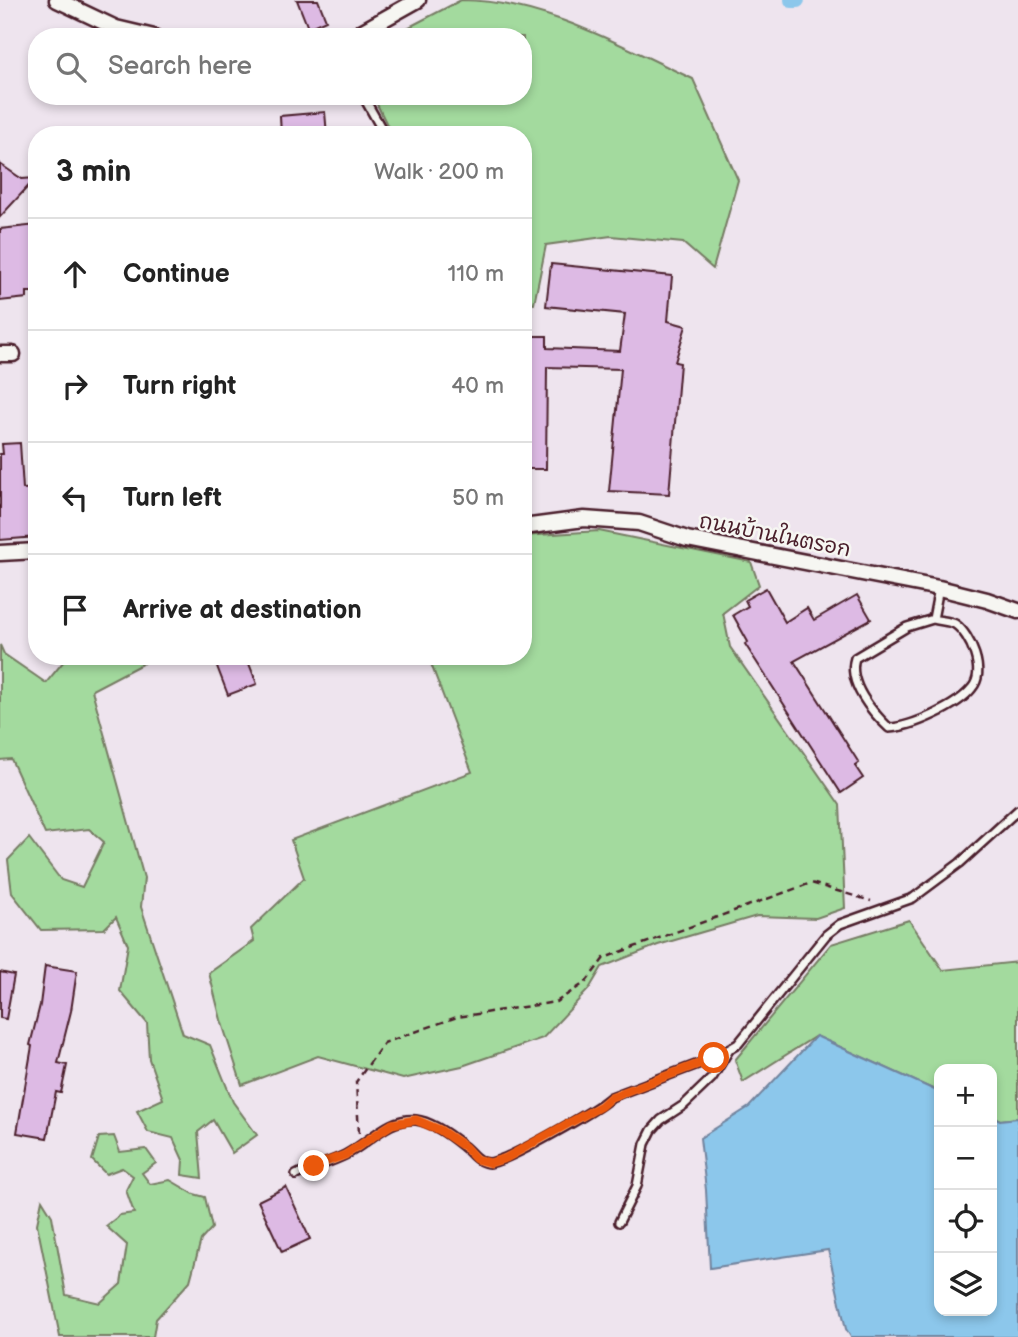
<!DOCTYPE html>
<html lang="en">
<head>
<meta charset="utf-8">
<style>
  :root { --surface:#fff; --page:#f6f6f6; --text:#222; --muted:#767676; --line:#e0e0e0 }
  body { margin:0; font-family:"Balsamiq Sans","Playpen Sans Thai",sans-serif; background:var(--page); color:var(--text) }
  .controls { position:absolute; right:21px; bottom:21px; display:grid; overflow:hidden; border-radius:14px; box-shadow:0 4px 10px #0003 }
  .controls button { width:63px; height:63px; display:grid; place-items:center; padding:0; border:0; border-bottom:2px solid var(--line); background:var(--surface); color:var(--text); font:35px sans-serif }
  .stop { position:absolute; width:21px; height:21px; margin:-16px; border:5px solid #ea580c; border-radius:50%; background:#fff }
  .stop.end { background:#ea580c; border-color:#fff; box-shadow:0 2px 7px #0008 }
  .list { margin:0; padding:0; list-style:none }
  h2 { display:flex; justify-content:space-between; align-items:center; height:91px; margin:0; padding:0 28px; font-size:30px }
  h2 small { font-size:23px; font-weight:400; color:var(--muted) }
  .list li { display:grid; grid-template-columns:46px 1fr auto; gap:21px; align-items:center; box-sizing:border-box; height:112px; padding:0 28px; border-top:2px solid var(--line) }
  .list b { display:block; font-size:26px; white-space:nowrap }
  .list em { font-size:23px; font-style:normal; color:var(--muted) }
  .icon { flex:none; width:38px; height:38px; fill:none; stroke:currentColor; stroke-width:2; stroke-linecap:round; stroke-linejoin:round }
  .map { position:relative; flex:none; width:1018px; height:1337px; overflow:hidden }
  .search { position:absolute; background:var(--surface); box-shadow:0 4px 10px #0003; left:28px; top:28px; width:504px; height:77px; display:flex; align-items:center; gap:18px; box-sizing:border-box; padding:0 24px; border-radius:28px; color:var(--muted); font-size:26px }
  .panel { position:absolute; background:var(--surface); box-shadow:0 4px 10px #0003; left:28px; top:126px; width:504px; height:539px; border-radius:28px }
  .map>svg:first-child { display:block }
  .green { fill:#a3da9e; stroke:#767c64; stroke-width:2 }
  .water { fill:#8cc7eb; stroke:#72849e; stroke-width:2 }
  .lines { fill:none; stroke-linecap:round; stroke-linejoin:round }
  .canal { stroke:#8cc7eb; stroke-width:16 }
  .building { fill:#ddbae4; stroke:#4a1f2b; stroke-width:2 }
  .service-casing { stroke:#4a1f2b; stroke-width:12 }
  .minor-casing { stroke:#4a1f2b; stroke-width:19 }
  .path { stroke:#4a1f2b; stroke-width:2.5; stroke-dasharray:7 5; stroke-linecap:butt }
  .service { stroke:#f6f6f2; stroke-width:7 }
  .minor { stroke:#f6f6f2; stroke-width:14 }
  .route { stroke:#ea580c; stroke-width:9 }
  .labels { text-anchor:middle; stroke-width:5; stroke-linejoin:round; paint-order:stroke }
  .street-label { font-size:21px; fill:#4a1f2b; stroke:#f6f6f2 }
</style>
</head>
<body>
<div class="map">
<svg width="1018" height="1337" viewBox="0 0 1018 1337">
  <rect width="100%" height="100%" fill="#eee4ee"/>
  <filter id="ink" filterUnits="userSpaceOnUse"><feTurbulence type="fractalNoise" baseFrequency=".0143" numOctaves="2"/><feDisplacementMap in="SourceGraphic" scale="14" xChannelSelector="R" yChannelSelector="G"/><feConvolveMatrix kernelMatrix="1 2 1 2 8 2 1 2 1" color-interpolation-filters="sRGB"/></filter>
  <g filter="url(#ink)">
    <g class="green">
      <path d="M461,0C541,0 622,46 693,79L738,180L713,269L683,243L611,236L546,245L534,304L523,303V135H392L373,96H523V37H390Z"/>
      <path d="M599,531L751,562L759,585L723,613L730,647L840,805L845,908L816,918L757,916L658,945L602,967L589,989L543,1038L462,1066L403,1079L318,1056L242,1085L221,1020L209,973L254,941L251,929L304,878L291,840L472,772L428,656H523V536Z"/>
      <path d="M0,645L4,654L46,683L68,656H157L92,690L144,878L141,907L183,1034L210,1045L233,1102L257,1135L232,1153L213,1120L198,1132L202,1178L182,1175L183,1160L173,1138L148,1132L137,1111L163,1099L149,1059L147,1023L120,991L128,945L116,917L104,929L41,930L12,893L8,860L29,838L61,880L82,887L104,842L89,829L45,834L11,759L0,760Z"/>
      <path d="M909,920L943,970L1018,962V1118L1000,1120L992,1116V1069H939V1092L816,1036L743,1082L735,1060L831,944Z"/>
      <path d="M114,1136L120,1152L146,1149L156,1163L142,1173L150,1184L170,1180L194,1194L205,1197L212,1228L201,1240L190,1281L156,1319L153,1337H60L37,1224L42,1200L52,1216L66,1295L100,1303L121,1284L127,1245L106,1226L120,1215L134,1213L126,1190L133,1176L122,1168L106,1174L92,1160L99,1137Z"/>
    </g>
    <path class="water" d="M816,1036L939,1092V1311H992V1116L1000,1120L1018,1118V1337H851L846,1329L828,1250L710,1268L706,1190L700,1138L749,1107Z"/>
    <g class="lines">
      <path class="canal" d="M792,0H797"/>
    </g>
    <g class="building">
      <path d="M297,0H318L326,20L308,28Z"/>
      <path d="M325,112L327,135H281L280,116Z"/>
      <path d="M0,164L22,179L36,178L0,217Z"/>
      <path d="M37,225V292H27V298L0,301V229Z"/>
      <path d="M551,264L672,276L668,321L686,326L675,362L680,363L669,494L609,491L621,369L547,367L546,469H523V336H547V348L620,351L625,314L546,306Z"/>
      <path d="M20,443L23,489L37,488V537L0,540V454H3L2,444Z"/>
      <path d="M766,588L785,622L807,608L814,620L857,595L871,619L794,661L859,763L855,766L863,778L841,793L745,644L748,642L733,615L748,606L745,600Z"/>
      <path d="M213,656H246L257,684L228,695Z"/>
      <path d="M45,966L77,971L71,1011L58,1063L67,1065L61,1093L56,1092L47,1138L17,1133L32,1046L30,1045L40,1005Z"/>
      <path d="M0,972L14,975L6,1019L0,1018Z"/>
      <path d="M286,1187L310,1239L282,1252L258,1201Z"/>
    </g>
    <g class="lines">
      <g class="service-casing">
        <g id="service">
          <path d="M363,96L385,135"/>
          <path d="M933,619C940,621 949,621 955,624C971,635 986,672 972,688C958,706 912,727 889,728C872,712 847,683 855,658L907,627L933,619L939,588"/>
          <path d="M296,1175C312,1167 329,1163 345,1155C369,1143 388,1117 416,1120C433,1122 451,1136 463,1146C469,1150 473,1157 479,1160C481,1161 487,1163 489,1163C506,1162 597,1110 611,1097L714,1058L738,1044L826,935L840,924L913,898L960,863L1018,810"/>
          <path d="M619,1222L637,1186L645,1144L652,1130L661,1120L684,1105L712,1078L729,1050"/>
        </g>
      </g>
      <g class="minor-casing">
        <g id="minor">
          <path d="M57,0L116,28L154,37"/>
          <path d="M352,37L418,0"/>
          <path d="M0,354H13"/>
          <path d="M523,527L584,519L639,523L687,539L939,588L987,600L1018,611"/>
          <path d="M0,553L37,551"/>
        </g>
      </g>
      <path class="path" d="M359,1133L356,1082L384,1043L457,1017L556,1002L586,982L604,958L811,883L871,901"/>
      <use href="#service" class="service"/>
      <use href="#minor" class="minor"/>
    </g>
  </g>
  <g class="lines" filter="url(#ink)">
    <path class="route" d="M314,1166L345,1155L392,1124L416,1120L440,1130L465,1147L476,1159L490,1163L506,1158L573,1121L601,1106L611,1097L714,1058"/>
  </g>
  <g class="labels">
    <g class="street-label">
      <text transform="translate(775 535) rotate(11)" y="7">ถนนบ้านในตรอก</text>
    </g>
  </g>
</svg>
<div class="controls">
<button>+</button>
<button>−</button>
<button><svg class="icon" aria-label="locate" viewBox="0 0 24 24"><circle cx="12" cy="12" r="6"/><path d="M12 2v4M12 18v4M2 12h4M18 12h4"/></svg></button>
<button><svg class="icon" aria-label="layers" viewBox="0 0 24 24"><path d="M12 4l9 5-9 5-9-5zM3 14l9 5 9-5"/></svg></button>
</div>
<div class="stop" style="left:714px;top:1058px"></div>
<div class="stop end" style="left:314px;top:1166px"></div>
<div class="search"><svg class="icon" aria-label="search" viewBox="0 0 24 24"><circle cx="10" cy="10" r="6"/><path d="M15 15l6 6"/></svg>Search here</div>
<section class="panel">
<h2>3 min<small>Walk · 200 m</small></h2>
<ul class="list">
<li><svg class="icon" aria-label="ahead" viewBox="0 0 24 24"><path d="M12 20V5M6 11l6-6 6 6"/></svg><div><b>Continue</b></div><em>110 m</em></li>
<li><svg class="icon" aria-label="right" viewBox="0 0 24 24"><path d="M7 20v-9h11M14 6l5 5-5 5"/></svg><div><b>Turn right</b></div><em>40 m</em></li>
<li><svg class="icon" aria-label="left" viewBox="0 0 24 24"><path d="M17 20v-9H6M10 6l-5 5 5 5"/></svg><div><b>Turn left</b></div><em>50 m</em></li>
<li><svg class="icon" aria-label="arrive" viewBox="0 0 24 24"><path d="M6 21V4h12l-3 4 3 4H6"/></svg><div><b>Arrive at destination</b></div></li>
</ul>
</section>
</div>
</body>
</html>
